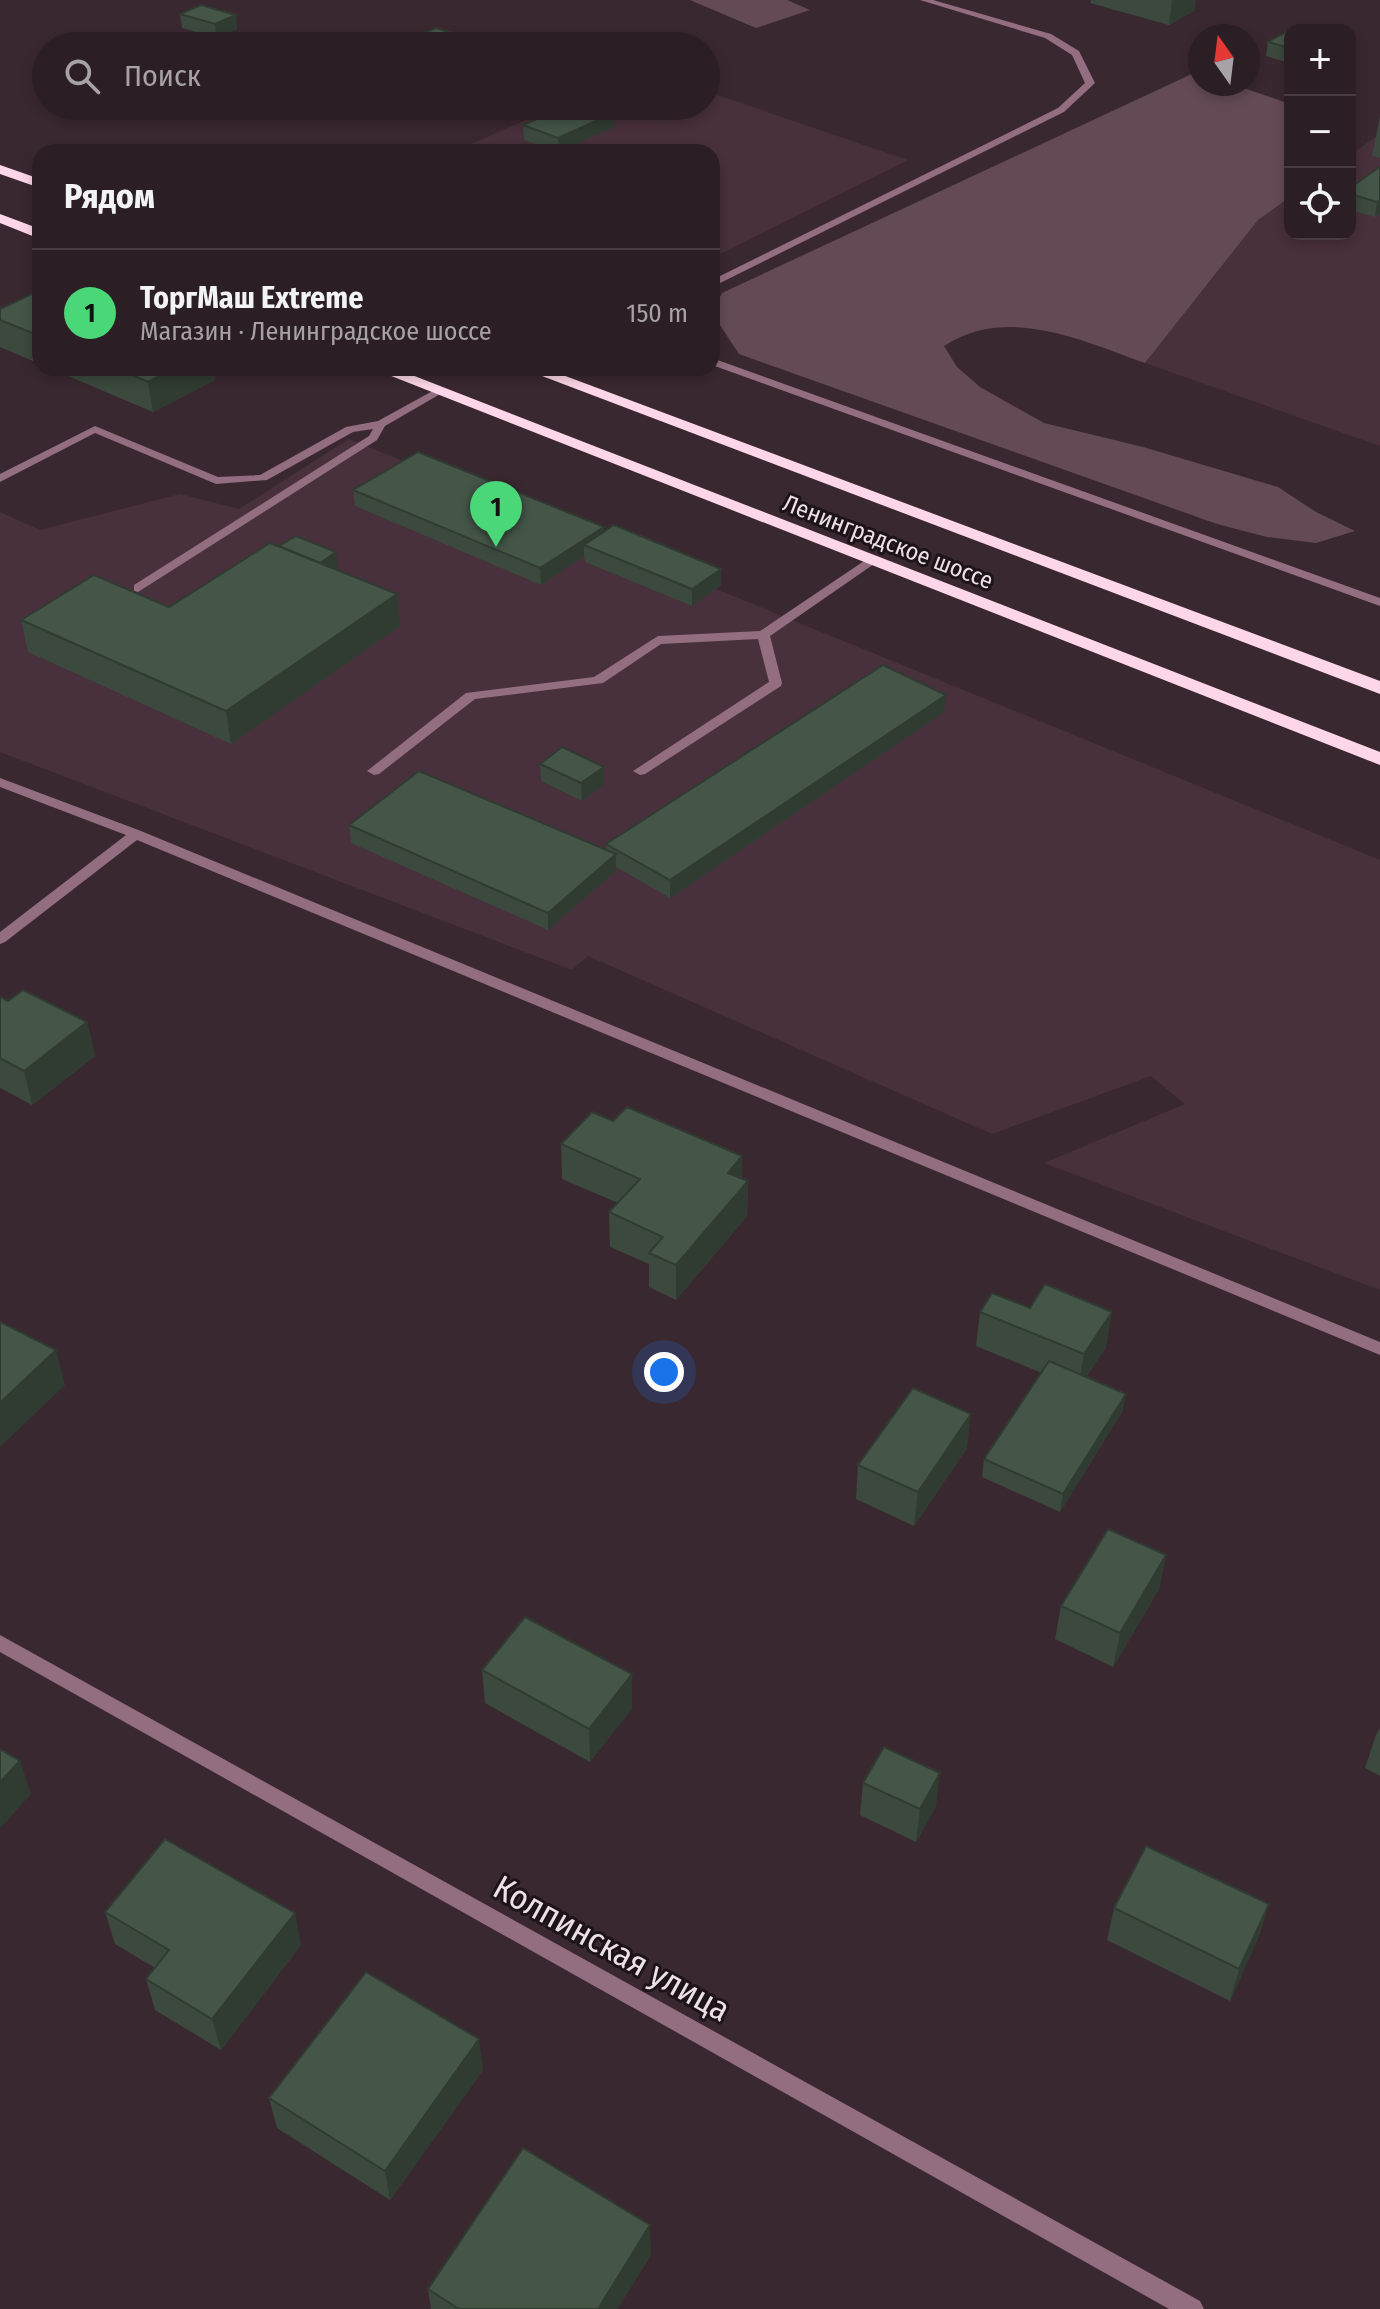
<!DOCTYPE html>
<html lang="ru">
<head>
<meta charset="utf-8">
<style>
  :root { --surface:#2c1e25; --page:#34272d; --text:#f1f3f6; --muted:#a6a2a7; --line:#483c42; --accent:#49d778 }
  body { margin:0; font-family:"Fira Sans Condensed",sans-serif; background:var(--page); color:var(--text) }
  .controls { position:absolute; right:24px; top:24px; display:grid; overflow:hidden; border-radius:16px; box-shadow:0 4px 12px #0003 }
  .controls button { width:72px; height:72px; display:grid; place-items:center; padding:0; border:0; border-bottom:2px solid var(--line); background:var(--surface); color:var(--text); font:40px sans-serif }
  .compass { position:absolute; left:1188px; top:24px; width:72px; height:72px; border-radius:50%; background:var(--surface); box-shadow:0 4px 12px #0003; rotate:346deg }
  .you { position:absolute; left:664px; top:1372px; width:28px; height:28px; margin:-20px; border:6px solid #fff; border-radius:50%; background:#1a73e8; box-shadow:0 0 0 12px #1a73e833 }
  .badge { display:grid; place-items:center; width:52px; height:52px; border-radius:50%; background:var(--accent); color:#111; font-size:26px; font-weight:700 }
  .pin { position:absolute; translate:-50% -66px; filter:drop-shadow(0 2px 4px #0008) }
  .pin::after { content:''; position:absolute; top:42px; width:28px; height:24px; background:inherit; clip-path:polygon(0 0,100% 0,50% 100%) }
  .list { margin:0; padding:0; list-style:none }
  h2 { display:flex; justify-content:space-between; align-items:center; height:104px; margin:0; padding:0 32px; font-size:34px }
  h2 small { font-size:26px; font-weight:400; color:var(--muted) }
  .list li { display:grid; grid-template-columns:52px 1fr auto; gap:24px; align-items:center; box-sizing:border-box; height:128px; padding:0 32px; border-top:2px solid var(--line) }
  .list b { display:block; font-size:30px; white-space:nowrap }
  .list p { margin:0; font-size:26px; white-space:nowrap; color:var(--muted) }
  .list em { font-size:26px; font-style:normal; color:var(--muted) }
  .icon { flex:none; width:44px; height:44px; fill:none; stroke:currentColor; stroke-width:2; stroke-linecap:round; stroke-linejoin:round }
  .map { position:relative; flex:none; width:1380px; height:2309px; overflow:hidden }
  .search { position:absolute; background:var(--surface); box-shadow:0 4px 12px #0003; left:32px; top:32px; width:688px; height:88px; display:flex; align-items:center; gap:20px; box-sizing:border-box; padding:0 28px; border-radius:44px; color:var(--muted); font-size:30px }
  .panel { position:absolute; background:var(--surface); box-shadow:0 4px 12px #0003; left:32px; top:144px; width:688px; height:232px; border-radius:24px }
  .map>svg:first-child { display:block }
  .built { fill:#48303c }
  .green { fill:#644a56 }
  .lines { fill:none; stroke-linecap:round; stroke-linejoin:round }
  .lane { fill:#936d80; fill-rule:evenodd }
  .street { fill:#936d80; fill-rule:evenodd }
  .highway { fill:#fdd7e9; fill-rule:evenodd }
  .wall { fill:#3b493e }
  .shaded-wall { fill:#303c32 }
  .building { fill:#455548; stroke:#303c32; stroke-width:2 }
  .labels { text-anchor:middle; stroke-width:6; stroke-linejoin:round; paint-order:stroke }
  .far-street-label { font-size:24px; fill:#ede1e7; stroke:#1c1418 }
  .near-street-label { font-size:34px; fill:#ede1e7; stroke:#1c1418 }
</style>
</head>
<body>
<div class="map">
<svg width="1380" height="2309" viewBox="0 0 1380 2309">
  <rect width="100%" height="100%" fill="#3a2831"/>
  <g class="built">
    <path d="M706,91L908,160L712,258V152H453L557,106H706Z"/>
    <path d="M1380,134V446L1145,363L1258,220L1290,197V234H1350V155Z"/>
    <path d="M349,439L1380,860V1290L1044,1163L1185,1104L1151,1076L992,1134L588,956L572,970L0,752V512L40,530L180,494L239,509Z"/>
  </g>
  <g class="green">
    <path d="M690,0H787L810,10L756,28Z"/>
    <path d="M1196,72L1200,73V84H1232L1290,104V197L1258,220L1145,363C1081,340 1007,305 944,346L957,367L980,387L1044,423L1143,447L1278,487L1316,512L1355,531L1316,543L1267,537L1217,524L739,354L712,313L722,293Z"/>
  </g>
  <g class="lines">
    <g class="lane">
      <path d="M438,388L442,389V393L385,426L377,440L138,592L134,591V585L369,436L373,429L353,432L267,480L216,484L95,433L0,482V474L95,426L218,477L260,475L346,427L378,421Z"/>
      <path d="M870,557L874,558V564L770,636L782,683L781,686L645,774L640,775L633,771L769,682L758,639L661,644L603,683L475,699L379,774L374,775L367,771L466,693L594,677L658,636L760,631Z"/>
    </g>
    <g class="street">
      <path d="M920,0H933L1051,34L1079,51L1095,83L1064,112L712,287V280L1058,108L1085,83L1072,55L1045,38Z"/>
      <path d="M712,358L1380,598V606L712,365Z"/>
      <path d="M0,778L141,831L1380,1342V1355L137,840L5,942L0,944V932L126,835L0,787Z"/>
      <path d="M0,1635L1200,2301L1204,2309H1169L0,1652Z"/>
    </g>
    <g class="highway">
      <path d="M0,165L40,179V188L0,174Z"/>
      <path d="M0,214L40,229V239L0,223Z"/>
      <path d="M371,368H394L1380,752V765Z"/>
      <path d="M521,368H544L1380,681V694Z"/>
    </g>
  </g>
  <g class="wall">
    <path d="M1091,0H1196L1194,11L1169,25L1090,3Z"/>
    <path d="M180,14L237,29L216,38L182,28Z"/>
    <path d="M1290,30V63L1266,56L1268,42Z"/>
    <path d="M411,38L457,46H412Z"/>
    <path d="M1380,116V158L1372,156Z"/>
    <path d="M523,125L614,127L558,152L524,140Z"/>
    <path d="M1378,168L1380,213L1375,217L1350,210V188Z"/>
    <path d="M40,290V364L0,347V309Z"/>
    <path d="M49,368H213L215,380L153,412Z"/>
    <path d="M353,490L604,527V532L721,585L692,606L585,562L584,556L541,585L355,506Z"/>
    <path d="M338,568L337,569L400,626L231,744L28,652L21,620L169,607Z"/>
    <path d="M944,712L670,898L616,867V871L548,930L351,843L349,825L606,850V844Z"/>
    <path d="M540,764L604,785L582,801L541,781Z"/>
    <path d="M0,997L8,1001L87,1022L95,1056L32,1105L0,1088Z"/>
    <path d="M613,1121L742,1156V1179L748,1181L747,1216L676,1300L649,1287V1264L610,1247L609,1212L618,1203L562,1179L561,1144Z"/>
    <path d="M980,1312L1106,1347L1086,1377L1126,1394L1122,1412L1060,1512L982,1477L984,1459L1042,1373L976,1346Z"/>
    <path d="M967,1448L914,1526L856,1499L858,1465Z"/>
    <path d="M1166,1555L1159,1589L1113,1667L1055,1639L1061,1606Z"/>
    <path d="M482,1670L632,1674V1708L590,1762L485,1703Z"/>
    <path d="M1380,1728V1776L1365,1768L1376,1735Z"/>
    <path d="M863,1783L936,1806L916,1842L860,1815Z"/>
    <path d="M1269,1904L1259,1936L1230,2001L1107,1940L1114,1908Z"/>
    <path d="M105,1912L301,1945L221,2050L155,2010L146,1979L155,1968L115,1944Z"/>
    <path d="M483,2070L390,2200L277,2128L269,2098Z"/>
    <path d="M651,2255L617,2309H431L428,2289Z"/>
  </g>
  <g class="shaded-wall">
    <path d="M1172,0H1196L1194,11L1169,25Z"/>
    <path d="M236,15L237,29L216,38L215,24Z"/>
    <path d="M456,34L457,46H432V45Z"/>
    <path d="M614,113V127L559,152L558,138Z"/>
    <path d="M1380,200V213L1375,217L1377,202Z"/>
    <path d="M175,368H213L215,380L153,412L148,382Z"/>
    <path d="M604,527V544L584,545V556L541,585L540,568Z"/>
    <path d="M336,552L338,568L314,585L312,568Z"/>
    <path d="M721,569V585L692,606V589Z"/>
    <path d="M397,594L400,626L231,744L226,711Z"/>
    <path d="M946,695L944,712L670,898V880Z"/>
    <path d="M604,767V785L582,801L581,783Z"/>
    <path d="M616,854V871L548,930V913Z"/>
    <path d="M87,1022L95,1056L32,1105L24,1071Z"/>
    <path d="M742,1156V1189L748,1181L747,1216L676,1300V1265L728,1173Z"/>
    <path d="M1112,1312L1106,1347L1078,1388L1084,1354Z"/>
    <path d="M56,1350L65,1385L0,1447V1403Z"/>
    <path d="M1126,1394L1122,1412L1060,1512L1063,1494Z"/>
    <path d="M971,1414L967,1448L914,1526L918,1492Z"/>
    <path d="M1166,1555L1159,1589L1113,1667L1120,1633Z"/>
    <path d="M632,1674V1708L590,1762L589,1729Z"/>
    <path d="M20,1761L31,1794L0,1828V1782Z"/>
    <path d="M940,1773L936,1806L916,1842L920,1809Z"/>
    <path d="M1269,1904L1259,1936L1230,2001L1239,1969Z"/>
    <path d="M295,1913L301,1945L221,2050L212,2019Z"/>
    <path d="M479,2039L483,2070L390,2200L385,2171Z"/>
    <path d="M650,2225L651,2255L617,2309H598Z"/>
  </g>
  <g class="building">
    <path d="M201,5L236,15L215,24L180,14Z"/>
    <path d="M436,28L456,34L432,45L411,38Z"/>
    <path d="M1290,30V48L1268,42Z"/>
    <path d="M567,106H594L614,113L558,138L523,125Z"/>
    <path d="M1378,168H1380V200L1377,202L1350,194V188Z"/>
    <path d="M40,290V336L0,320V309Z"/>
    <path d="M116,368H175L148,382Z"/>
    <path d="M418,452L604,527L540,568L353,490Z"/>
    <path d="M614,525L721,569L692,589L584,545Z"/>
    <path d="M296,536L336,552L320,563L279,546Z"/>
    <path d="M270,543L397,594L226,711L21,620L94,575L169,607Z"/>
    <path d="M883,665L946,695L670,880L606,844Z"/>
    <path d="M562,747L604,767L581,783L540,764Z"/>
    <path d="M419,771L616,854L548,913L349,825Z"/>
    <path d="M23,990L87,1022L24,1071L0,1058V997L8,1001Z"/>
    <path d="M627,1107L742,1156L728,1173L748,1181L676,1265L649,1253L663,1237L609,1212L640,1179L561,1144L592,1112L613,1121Z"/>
    <path d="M1045,1284L1112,1312L1084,1354L980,1312L992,1293L1030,1308Z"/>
    <path d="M0,1322L56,1350L0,1403Z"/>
    <path d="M1049,1361L1126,1394L1063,1494L984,1459Z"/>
    <path d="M913,1388L971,1414L918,1492L858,1465Z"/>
    <path d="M1108,1529L1166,1555L1120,1633L1061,1606Z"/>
    <path d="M525,1617L632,1674L589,1729L482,1670Z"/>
    <path d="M884,1747L940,1773L920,1809L863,1783Z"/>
    <path d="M0,1749L20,1761L0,1782Z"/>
    <path d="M165,1839L295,1913L212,2019L146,1979L169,1950L105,1912Z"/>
    <path d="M1146,1846L1269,1904L1239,1969L1114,1908Z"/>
    <path d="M366,1972L479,2039L385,2171L269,2098Z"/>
    <path d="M523,2148L650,2225L598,2309H459L428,2289Z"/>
  </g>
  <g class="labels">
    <g class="far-street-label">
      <text transform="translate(888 542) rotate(21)" y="8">Ленинградское шоссе</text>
    </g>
    <g class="near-street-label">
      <text transform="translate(612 1948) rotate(29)" y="12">Колпинская улица</text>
    </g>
  </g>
</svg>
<div class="controls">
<button>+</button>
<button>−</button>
<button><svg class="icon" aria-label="locate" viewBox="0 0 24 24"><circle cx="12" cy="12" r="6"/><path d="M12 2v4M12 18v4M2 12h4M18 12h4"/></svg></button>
</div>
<svg class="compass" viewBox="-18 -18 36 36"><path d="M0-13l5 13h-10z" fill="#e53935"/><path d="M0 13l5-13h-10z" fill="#a6a2a7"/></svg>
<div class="you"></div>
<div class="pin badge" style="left:496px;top:547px">1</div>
<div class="search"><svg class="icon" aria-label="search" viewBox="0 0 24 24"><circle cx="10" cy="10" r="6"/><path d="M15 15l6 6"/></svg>Поиск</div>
<section class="panel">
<h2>Рядом<small></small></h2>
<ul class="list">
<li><span class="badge">1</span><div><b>ТоргМаш Extreme</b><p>Магазин · Ленинградское шоссе</p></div><em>150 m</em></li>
</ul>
</section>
</div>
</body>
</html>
